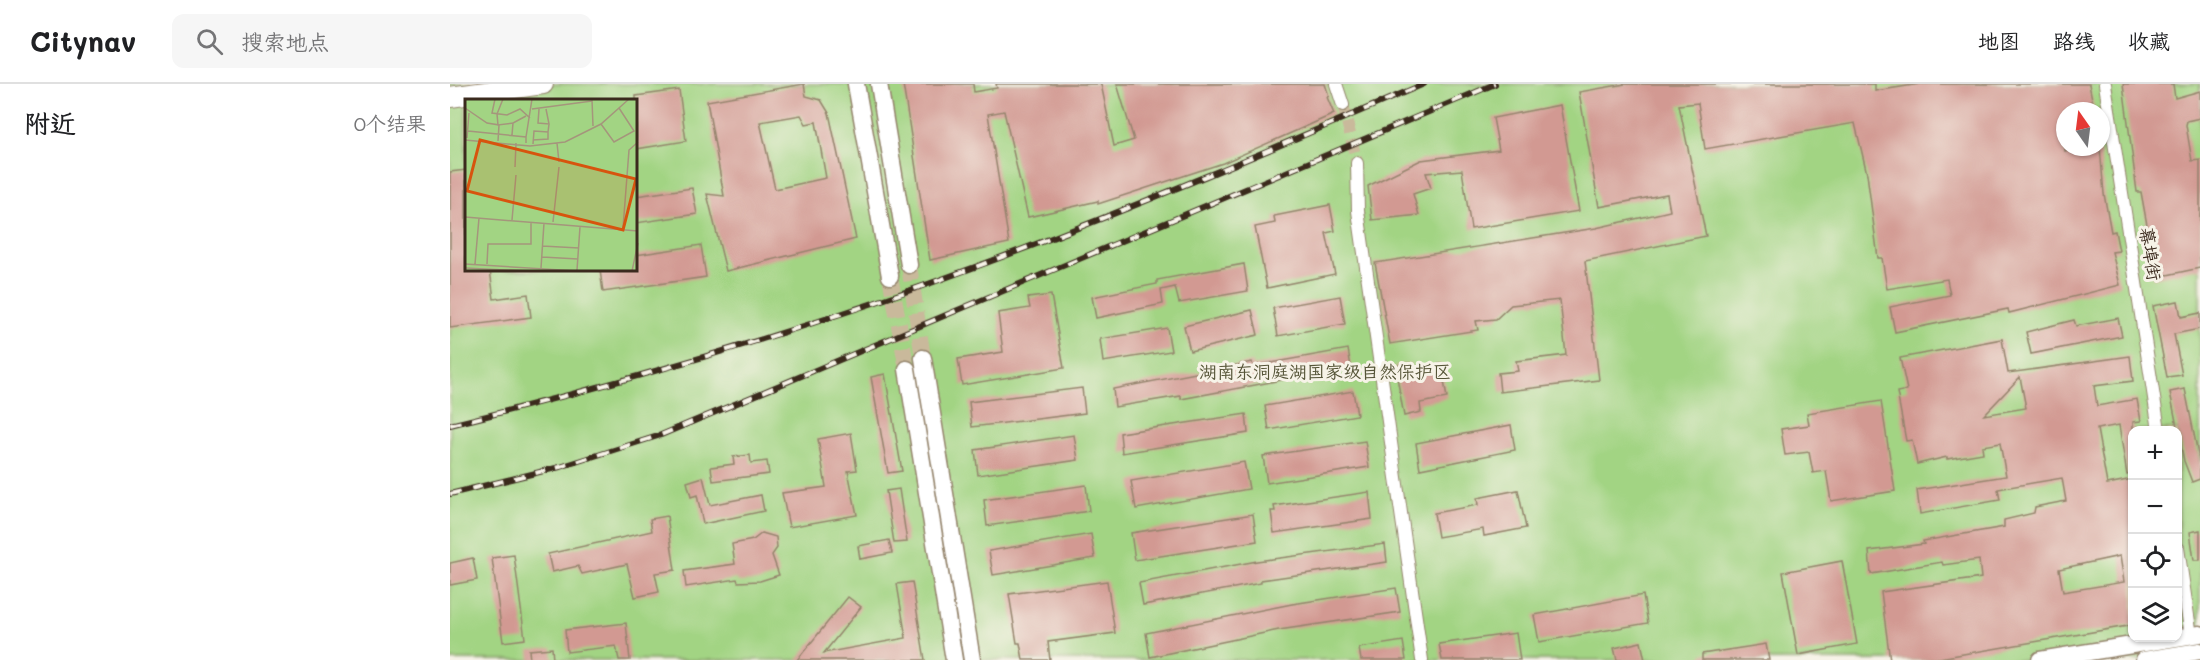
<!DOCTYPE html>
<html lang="zh">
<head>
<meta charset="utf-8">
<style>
  :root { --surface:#fff; --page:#f6f6f6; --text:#202124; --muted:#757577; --line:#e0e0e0 }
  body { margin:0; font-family:Mali,"LXGW WenKai TC",sans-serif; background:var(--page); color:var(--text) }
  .controls { position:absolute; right:18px; bottom:18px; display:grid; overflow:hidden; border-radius:12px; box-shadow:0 2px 4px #0004 }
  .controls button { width:54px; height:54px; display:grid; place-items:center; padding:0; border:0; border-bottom:2px solid var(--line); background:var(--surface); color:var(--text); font:30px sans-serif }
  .compass { position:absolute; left:1606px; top:18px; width:54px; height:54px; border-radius:50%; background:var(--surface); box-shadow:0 2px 4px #0004; rotate:346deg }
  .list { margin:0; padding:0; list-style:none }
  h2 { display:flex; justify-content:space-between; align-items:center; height:78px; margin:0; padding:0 24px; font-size:26px }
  h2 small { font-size:20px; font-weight:400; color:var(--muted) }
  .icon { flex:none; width:33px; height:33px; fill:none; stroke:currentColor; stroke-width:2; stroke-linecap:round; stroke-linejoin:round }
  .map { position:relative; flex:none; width:1750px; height:576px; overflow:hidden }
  header { display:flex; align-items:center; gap:36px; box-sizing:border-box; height:84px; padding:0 30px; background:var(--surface); border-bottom:2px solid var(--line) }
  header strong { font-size:28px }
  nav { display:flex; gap:33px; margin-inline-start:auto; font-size:21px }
  .search { width:420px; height:54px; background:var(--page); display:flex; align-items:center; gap:15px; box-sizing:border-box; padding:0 21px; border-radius:12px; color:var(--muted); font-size:22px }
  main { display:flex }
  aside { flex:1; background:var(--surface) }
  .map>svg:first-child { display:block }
  .green { fill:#a2d483; stroke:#6e7f50; stroke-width:1.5; fill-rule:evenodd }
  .building { fill:#d29992; fill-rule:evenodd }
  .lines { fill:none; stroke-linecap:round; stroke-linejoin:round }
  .minor-tunnel { stroke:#c9b99b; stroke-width:12; stroke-dasharray:12 6; stroke-linecap:butt }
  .secondary-tunnel { stroke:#c9b99b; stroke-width:16; stroke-dasharray:16 8; stroke-linecap:butt }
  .minor-casing { stroke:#94846c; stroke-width:14 }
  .secondary-casing { stroke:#94846c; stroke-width:19 }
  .primary-casing { stroke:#94846c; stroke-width:22 }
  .minor { stroke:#fff; stroke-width:12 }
  .secondary { stroke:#fff; stroke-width:16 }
  .primary { stroke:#fff; stroke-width:20 }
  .rail-casing { stroke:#3b2a1e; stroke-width:6 }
  .rail { stroke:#f7f3e8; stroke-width:4; stroke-dasharray:11; stroke-linecap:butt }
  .labels { text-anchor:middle; stroke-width:6; stroke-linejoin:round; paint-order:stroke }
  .street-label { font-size:18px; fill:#3b2a1e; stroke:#f7f3e8 }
  .park-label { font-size:18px; fill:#555437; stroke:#f7f3e8 }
  .inset-road { fill:none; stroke:#a5957c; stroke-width:1.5 }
  .view { fill:#d7540e; fill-opacity:0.15; stroke:#d7540e; stroke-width:3 }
  .inset-edge { fill:none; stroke:#3b2a1e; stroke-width:3 }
</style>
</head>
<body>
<header>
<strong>Citynav</strong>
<div class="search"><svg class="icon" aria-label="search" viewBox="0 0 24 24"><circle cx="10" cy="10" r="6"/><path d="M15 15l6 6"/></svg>搜索地点</div>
<nav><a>地图</a><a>路线</a><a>收藏</a></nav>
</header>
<main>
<aside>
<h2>附近<small>0个结果</small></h2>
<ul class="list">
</ul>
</aside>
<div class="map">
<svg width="1750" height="576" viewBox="0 0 1750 576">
  <rect width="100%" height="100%" fill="#f7f3e8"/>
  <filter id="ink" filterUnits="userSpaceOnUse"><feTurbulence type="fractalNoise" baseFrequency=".0167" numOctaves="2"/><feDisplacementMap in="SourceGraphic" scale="12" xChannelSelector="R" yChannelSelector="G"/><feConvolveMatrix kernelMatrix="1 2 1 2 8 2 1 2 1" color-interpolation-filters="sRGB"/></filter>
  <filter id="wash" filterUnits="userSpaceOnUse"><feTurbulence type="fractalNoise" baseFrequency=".008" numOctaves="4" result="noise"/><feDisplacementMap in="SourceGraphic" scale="24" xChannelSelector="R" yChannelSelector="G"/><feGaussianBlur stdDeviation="1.35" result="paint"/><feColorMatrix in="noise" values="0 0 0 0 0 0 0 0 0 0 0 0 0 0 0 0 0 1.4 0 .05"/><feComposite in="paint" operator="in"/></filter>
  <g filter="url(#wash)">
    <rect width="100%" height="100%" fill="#ecddba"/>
    <path class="green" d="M0,0H1750V576H0ZM16,16H186V186H16ZM1615,27H1651V63H1615ZM1682,346H1728V554H1682Z"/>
    <g id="blocks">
      <g class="building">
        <path d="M354,0L356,12L371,16L379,29L406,155L276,187L257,110L274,112L257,17ZM351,31L356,40L366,38L376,94L325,105L310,38Z"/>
        <path d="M453,0H523L524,8L547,4L546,0H651L664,62L684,56L667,0H875L879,12L877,13L884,30L773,79L648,120V117L578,133L554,27L538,30L559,159L480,176Z"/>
        <path d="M1175,0H1425V7L1470,0H1639L1644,25L1615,27V67L1650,63L1654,110L1661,148L1665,147L1669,167L1662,168L1670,201L1559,229L1558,225L1445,248L1440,223L1500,211L1497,195L1437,205L1432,174H1428L1417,90L1405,39L1255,65L1248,19L1229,21L1256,152L1135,177L1149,296L1050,308L1048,289L1068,287L1066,277L1116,271L1110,216L1061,221L1046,235L1026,237L1028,246L940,260L925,179L1146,144L1220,127L1217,110L1149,123L1129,8Z"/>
        <path d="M1673,0H1723L1725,14L1750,7V34L1737,37L1736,41L1742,77L1750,76V184L1703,194L1693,142L1697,141L1691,108H1687Z"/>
        <path d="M229,6L236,57L186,65V12Z"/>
        <path d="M1110,21L1129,127L1021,145L1012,86L976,89L981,104L963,110L969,131L922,136L918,102L971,76L1049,66L1043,34Z"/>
        <path d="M16,86V186H40L44,215L78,210L81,233L0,244V88Z"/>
        <path d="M242,104L247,130L186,139V112Z"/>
        <path d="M880,121L885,147L876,149L885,190L817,204L805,143L825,139L824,132Z"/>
        <path d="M251,161L256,193L153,208L150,186H186V171Z"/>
        <path d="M794,180L798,207L729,219L725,203L711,206L713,220L646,234L642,213L707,200V196Z"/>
        <path d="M601,211L614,284L512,301L508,275L553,268L548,229L580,224L578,214Z"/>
        <path d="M890,212L895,240L828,252L823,224Z"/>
        <path d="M1728,217L1731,233L1750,229V245L1724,250L1732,291L1717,293L1703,222Z"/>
        <path d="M802,226L808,251L740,267L734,242Z"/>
        <path d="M1668,234L1672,252L1581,270L1576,248L1624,236L1626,242Z"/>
        <path d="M717,244L721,267L653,278L650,255Z"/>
        <path d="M1552,255L1558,289L1680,272L1683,297L1644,302L1647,322L1687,315L1691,337L1683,338V390L1677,391L1669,341L1647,345L1657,400L1683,395V541L1478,576H1440L1431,508L1531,494L1529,476L1493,481L1492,478L1421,490L1419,467L1474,460L1473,457L1554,443V436L1584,429L1585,423L1616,417L1612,394L1548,405L1550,416L1470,430L1467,406L1556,392L1550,359L1532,362L1533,369L1497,375V373L1467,380L1462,356L1456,357L1447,308L1457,306L1450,274ZM1570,293L1576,324L1534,331ZM1670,472L1674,498L1613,508L1609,485Z"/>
        <path d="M898,265L901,283L731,315V312L665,323L663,305L802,278L803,282Z"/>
        <path d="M960,279L962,286L991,280L997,314L970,319L971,328L954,332L945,282Z"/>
        <path d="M435,290L452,387L438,389L421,293Z"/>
        <path d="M632,304L635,329L522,343L519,318Z"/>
        <path d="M1735,305L1750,380V395L1742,398L1734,377L1720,308Z"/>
        <path d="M903,307L907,331L819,346L815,322Z"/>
        <path d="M1431,317L1445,407L1381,417L1376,387L1363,389L1359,368L1335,371L1331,345L1359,341L1357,329Z"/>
        <path d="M796,330L798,349L672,369L670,349Z"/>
        <path d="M1061,341L1065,366L970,385L966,359Z"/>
        <path d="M401,349L407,386L398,387L407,431L339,443L332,409L376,403L368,355Z"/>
        <path d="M624,351L628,376L528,391L525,366Z"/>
        <path d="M915,357L919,383L817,399L813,372Z"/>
        <path d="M300,371L301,379L317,377L319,390L263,397L261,383L284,380L283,373Z"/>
        <path d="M794,378L799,405L686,425L681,397Z"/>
        <path d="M253,393L260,421L311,411L314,427L253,440L247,411L241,413L237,398Z"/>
        <path d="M636,401L639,427L537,442L534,416Z"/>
        <path d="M449,405L457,458L444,459L436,407Z"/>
        <path d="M1068,406L1076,444L1034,452L1033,445L988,453L984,429L1028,421L1027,414Z"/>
        <path d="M919,408L922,435L824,449L821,427H825L824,422Z"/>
        <path d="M803,430L807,457L685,476L681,449Z"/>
        <path d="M217,432L225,486L205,489L209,508L185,513L177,480L132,490L128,482L102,488L98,470L202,447L200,435Z"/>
        <path d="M1750,446V476H1744L1740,448Z"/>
        <path d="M312,449L326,453L327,464L322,471L329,491L310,497L288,498L287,495L236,503L234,487L285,480L282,460L303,456Z"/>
        <path d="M641,450L645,474L543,491L539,467Z"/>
        <path d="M439,456L442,469L410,475L408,462Z"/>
        <path d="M935,460L937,478L811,496V499L693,521L689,499L807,477Z"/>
        <path d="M64,471L75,555L53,558L42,474Z"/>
        <path d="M23,474L27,496L0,501V479Z"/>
        <path d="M1392,477L1407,560L1348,571L1333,488Z"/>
        <path d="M657,497L665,549L598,558L600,576H573L570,559H567L559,510Z"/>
        <path d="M462,498L475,576H347L398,513L411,523L374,569L456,554L447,500Z"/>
        <path d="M946,504L950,528L829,546L700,573L696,549L842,520Z"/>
        <path d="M1193,511L1198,539L1089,558L1084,531Z"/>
        <path d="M176,539L180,576H169L166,562L117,568L115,546Z"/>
        <path d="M1066,549L1070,576H992L989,560Z"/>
        <path d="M953,557L956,576H911L909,564Z"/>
        <path d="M1191,558L1195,576H1167L1164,564Z"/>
        <path d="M1316,560L1319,576H1252V570Z"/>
        <path d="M102,564L103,576H80L79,566Z"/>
      </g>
    </g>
  </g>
  <g filter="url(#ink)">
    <use href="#blocks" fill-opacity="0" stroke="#94846c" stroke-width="1.5"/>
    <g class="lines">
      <path class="minor-tunnel" d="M893,21L907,79"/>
      <g class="secondary-tunnel">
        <path d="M459,181L473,274"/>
        <path d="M440,192L457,285"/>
      </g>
      <g class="minor-casing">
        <g id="minor">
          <path d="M886,0L893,21"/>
          <path d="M1655,0L1709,346"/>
          <path d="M907,79L908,127L972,576"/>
          <path d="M1728,464L1741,552"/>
        </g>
      </g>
      <g class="secondary-casing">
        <g id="secondary">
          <path d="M406,0L440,192"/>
          <path d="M429,0L459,181"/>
          <path d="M473,274L522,576"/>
          <path d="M457,285L504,576"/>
          <path d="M1590,576L1750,550"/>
          <path d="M1694,576L1750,567"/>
        </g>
      </g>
      <g class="primary-casing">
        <path id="primary" d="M0,13L93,0"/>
      </g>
      <use href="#minor" class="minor"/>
      <use href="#secondary" class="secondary"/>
      <use href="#primary" class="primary"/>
      <g class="rail-casing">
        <g id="rail">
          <path d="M0,341C182,297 361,244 536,179C684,124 829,62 974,0"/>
          <path d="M0,410L110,383L211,351L1045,0"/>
        </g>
      </g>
      <use href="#rail" class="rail"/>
    </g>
  </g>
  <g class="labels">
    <g class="street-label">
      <text transform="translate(1700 170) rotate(81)" y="6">幕埠街</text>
    </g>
    <g class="park-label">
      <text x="875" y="294">湖南东洞庭湖国家级自然保护区</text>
    </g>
  </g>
  <g transform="translate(15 15)">
    <rect width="172" height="172" fill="#ecddba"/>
    <path d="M0,0H172V172H0Z" fill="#a2d483"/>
    <path class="inset-road" d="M30,0L27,14L42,16L55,10L65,19M38,0L32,15L33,26L48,24M127,1L128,27M0,9L22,24L34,26L33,42M67,10L127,2M74,10L73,24L84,25L81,10M136,25L149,43L169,32L154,9M3,32L61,38V44M47,36L48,24L61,17M61,38L67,0M2,39L4,14M0,41L65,47L100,43L136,25L164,0M68,41L83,40V33M92,44L94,63M68,45L69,32L83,33L84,25M50,68L51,44M0,118L173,132M47,121L51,76M88,123L94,68M158,129L164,51L173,43M0,143V163M77,147L114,149M77,158L113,160M0,165L112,172M10,165L14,119M22,165L23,145H66V123M0,169L62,172M76,169L79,124M112,171L115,128M167,172L173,144"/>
    <path class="view" d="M15,41L171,80L158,131L2,92Z"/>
    <rect width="172" height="172" class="inset-edge"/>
  </g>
</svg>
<div class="controls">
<button>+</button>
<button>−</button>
<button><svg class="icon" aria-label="locate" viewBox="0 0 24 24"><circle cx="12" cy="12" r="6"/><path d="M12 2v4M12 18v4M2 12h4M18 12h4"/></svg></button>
<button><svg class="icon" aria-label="layers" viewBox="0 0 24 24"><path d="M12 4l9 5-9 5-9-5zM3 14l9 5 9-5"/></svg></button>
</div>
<svg class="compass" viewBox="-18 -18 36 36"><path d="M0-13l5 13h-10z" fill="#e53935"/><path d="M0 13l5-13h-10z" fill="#757577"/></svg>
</div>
</main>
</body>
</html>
